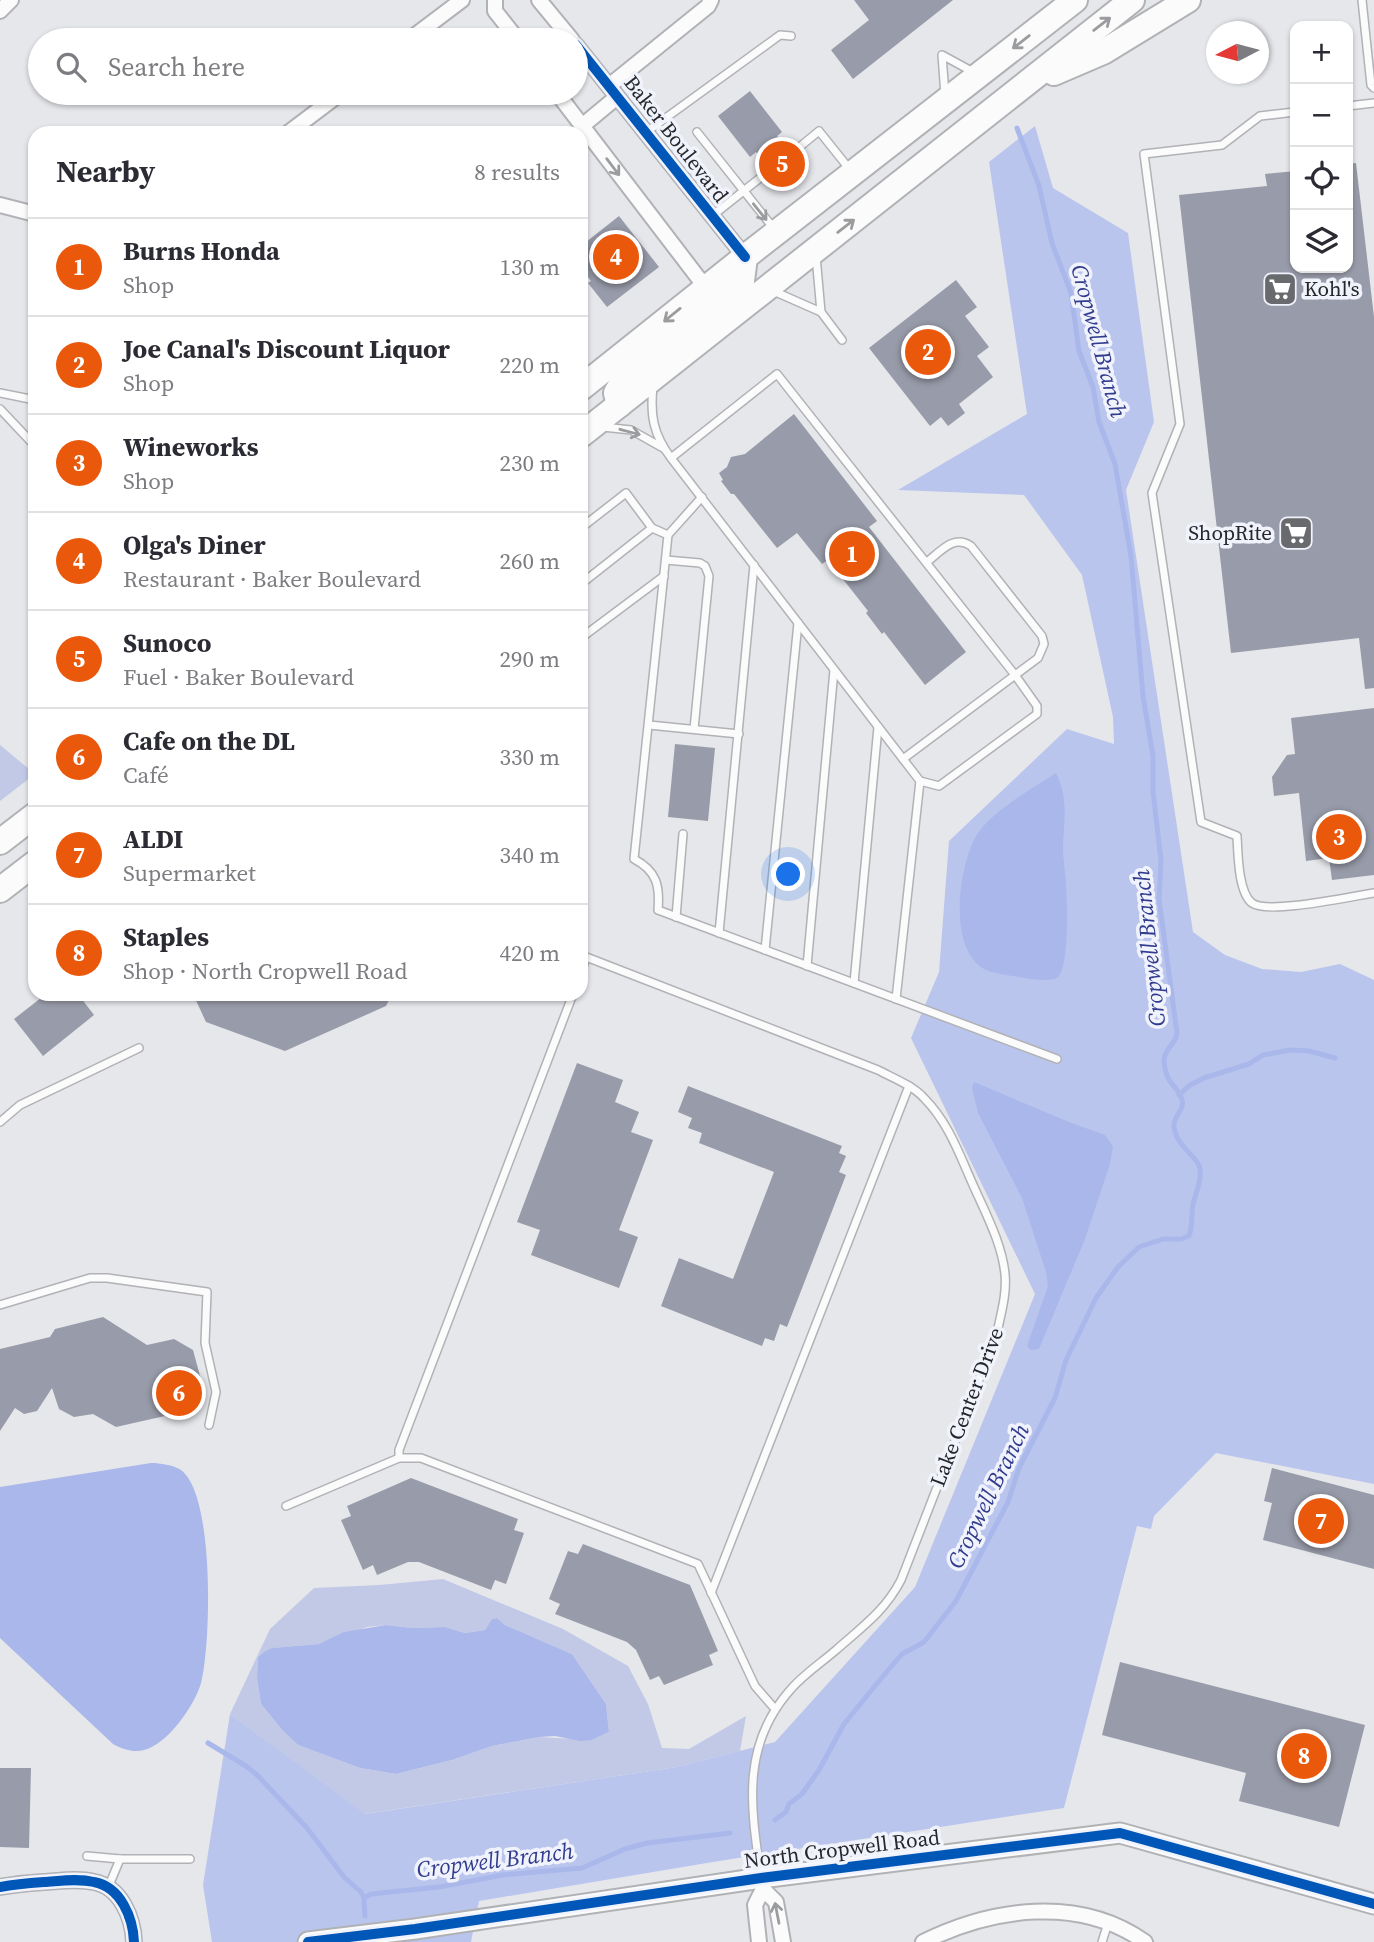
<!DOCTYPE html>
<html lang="en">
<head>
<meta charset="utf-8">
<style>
  :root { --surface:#fff; --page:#f2f2f3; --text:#2b2b33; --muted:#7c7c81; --line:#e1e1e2; --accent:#ea580c }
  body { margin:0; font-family:"Source Serif 4",serif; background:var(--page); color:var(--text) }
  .controls { position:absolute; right:21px; top:21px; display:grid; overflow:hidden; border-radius:14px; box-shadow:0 2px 5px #0004 }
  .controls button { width:63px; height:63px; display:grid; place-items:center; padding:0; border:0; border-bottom:2px solid var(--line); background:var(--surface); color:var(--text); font:35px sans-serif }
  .compass { position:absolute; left:1206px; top:21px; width:63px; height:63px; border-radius:50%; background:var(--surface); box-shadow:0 2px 5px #0004; rotate:264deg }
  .you { position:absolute; left:789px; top:875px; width:24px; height:24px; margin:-18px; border:5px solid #fff; border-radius:50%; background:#1a73e8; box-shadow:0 0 0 10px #1a73e833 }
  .badge { display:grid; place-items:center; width:46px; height:46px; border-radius:50%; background:var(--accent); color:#fff; font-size:23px; font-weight:700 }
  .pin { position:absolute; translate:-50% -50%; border:4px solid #fff; box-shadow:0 2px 7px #0006 }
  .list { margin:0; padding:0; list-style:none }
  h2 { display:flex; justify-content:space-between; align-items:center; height:91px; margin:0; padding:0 28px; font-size:30px }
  h2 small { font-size:23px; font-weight:400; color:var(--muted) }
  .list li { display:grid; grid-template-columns:46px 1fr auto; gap:21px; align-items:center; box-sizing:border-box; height:98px; padding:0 28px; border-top:2px solid var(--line) }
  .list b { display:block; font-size:26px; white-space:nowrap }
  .list p { margin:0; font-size:23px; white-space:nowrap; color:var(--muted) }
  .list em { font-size:23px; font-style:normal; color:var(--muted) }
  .icon { flex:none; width:38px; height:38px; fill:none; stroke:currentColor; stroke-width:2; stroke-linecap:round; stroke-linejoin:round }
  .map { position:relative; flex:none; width:1374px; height:1942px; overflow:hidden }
  .search { position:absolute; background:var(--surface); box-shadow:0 2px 5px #0004; left:28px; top:28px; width:560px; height:77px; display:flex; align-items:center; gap:18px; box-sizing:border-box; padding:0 24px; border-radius:38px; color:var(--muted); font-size:26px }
  .panel { position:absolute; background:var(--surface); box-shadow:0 2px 5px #0004; left:28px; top:126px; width:560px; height:875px; border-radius:21px }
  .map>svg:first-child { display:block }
  .green { fill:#c2c9e7; fill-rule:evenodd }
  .forest { fill:#bac5ee }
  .water { fill:#aab7ea }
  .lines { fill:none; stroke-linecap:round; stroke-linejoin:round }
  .stream { stroke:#aab7ea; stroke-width:5 }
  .building { fill:#989ba9 }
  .lane-casing { stroke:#b1b2b5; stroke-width:10 }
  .street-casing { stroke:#b1b2b5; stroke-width:18 }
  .secondary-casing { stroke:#b1b2b5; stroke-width:23 }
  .highway-casing { stroke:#b1b2b5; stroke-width:28 }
  .lane { stroke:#fbfbfc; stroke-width:7 }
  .street { stroke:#fbfbfc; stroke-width:14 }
  .secondary { stroke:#fbfbfc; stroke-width:19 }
  .highway { stroke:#fbfbfc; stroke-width:24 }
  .cycleway-casing { stroke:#f1f3fc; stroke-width:15 }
  .cycleway { stroke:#0057b8; stroke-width:10 }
  .oneway { stroke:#9b9c9e }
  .labels { text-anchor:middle; stroke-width:7; stroke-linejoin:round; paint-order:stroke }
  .street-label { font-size:21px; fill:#26272a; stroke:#f1f3fc }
  .poi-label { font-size:21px; fill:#26272a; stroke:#f1f3fc; text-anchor:start }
  .water-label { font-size:23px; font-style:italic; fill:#313c8e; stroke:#f1f3fc }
</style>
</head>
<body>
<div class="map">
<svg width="1374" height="1942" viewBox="0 0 1374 1942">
  <rect width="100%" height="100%" fill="#e6e7eb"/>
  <g class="green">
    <path d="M0,745L35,774L0,801Z"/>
    <path d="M443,1579L563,1629L628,1666L648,1704L662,1748L689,1749L746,1716L740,1751L677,1767L364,1814L230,1714L270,1629L314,1588L379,1585ZM497,1618L505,1625L572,1654L606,1704L609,1732L592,1740L539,1737L492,1746L452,1760L396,1774L360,1768L298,1745L283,1731L261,1704L257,1678L258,1657L265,1651L273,1648L319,1644L367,1627L386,1625L412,1628L445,1627L465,1633L485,1630L492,1619Z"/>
  </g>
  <path class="forest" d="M1035,126L1053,188L1128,233L1154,422L1126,490L1193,932L1225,955L1262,969L1301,972L1340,964L1374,980V1484L1216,1453L1154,1516L1151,1529L1137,1526L1064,1808L719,1861L479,1901L471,1942H212L203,1885L230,1714L365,1814L677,1767L775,1742L915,1587L1035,1294L911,1038L939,972L949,841L1067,729L1114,744L1113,717L1082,575L1024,495L898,490L1027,414L989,162Z"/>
  <g class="water">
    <path d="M1056,773C1070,802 1063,822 1063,852C1064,862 1065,873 1066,884C1067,900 1070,968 1057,978C1050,982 1028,979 1020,977C1012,976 990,973 984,969C947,948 959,866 976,836C991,811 1032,789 1056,773Z"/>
    <path d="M974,1082L1069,1122L1105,1135L1113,1146L1110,1164L1085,1239L1039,1349L1031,1350L1027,1346L1048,1286L1046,1272L1022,1198L978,1113L972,1088Z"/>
    <path d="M151,1463C160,1463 173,1465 181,1470C215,1495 211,1645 201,1683C195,1705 167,1745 144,1750C134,1753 122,1749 113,1744L0,1638V1487Z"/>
    <path d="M497,1618L505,1625L572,1654L606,1704L609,1732L592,1740L580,1741L555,1736L539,1737L492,1746L452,1760L396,1774L360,1768L298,1745L283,1731L261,1704L257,1678L258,1657L265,1651L272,1648L319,1644L344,1632L386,1625L412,1628L445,1627L465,1633L485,1630L492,1619Z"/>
  </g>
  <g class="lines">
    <g class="stream">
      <path d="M1179,1095L1190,1085L1204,1078L1249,1064L1263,1055L1290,1050L1309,1051L1335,1058"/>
      <path d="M208,1743L246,1766L257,1775L307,1828L344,1877L361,1892L364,1898"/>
      <path d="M775,1820L786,1812L789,1804L802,1794L819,1770L844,1724L879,1681L902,1654L924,1642L956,1601L1008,1502L1019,1468L1055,1398L1066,1360L1096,1298L1118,1267L1139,1247L1163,1239H1181L1189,1236C1193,1225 1191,1215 1193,1204C1196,1192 1205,1173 1197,1162C1189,1151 1174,1141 1174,1125C1174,1116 1185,1109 1182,1100C1178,1085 1166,1086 1164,1061C1164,1048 1176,1045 1177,1033L1159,899L1161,861L1153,791V756L1143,696L1131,556L1115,464L1099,422L1093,387L1079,351L1071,293L1052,243L1039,186L1017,128"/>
      <path d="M364,1898L371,1894L439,1887L503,1875L582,1868L625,1849L647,1843L730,1833"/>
      <path d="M364,1898L365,1916"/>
    </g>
  </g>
  <g class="building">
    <path d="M854,0H953L853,79L831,50L869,20Z"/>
    <path d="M750,91L782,132L777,136L787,149L786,157L790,160L795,159L804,171L783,187L774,175L776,170L774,166L766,165L756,152L750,157L718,116Z"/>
    <path d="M1356,163L1374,317V688L1365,689L1359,638L1231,653L1179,195L1267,186L1265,174L1295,171V268H1348V164Z"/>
    <path d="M619,216L659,267L607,307L588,283L591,281L581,268V246Z"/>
    <path d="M956,280L977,307L965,316L989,347L977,356L993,377L959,404L965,413L948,426L941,417L930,426L869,348Z"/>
    <path d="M794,414L877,521L869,527L966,652L925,685L884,632L882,634L866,613L868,611L828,560L822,564L797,533L777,548L734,494H731L721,481L723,480L719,473L727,467L731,457L745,454Z"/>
    <path d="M1374,708V875L1332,880L1329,858L1306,861L1299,793L1274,796L1272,777L1287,755L1295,754L1291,718Z"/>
    <path d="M675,744L715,748L708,821L668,817Z"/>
    <path d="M46,994H78L94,1015L43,1056L14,1019Z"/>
    <path d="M193,994H392L386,1006L285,1051L206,1022Z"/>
    <path d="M577,1063L623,1080L615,1102L639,1112L631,1132L653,1140L619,1230L638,1237L619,1288L531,1255L540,1230L517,1222Z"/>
    <path d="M688,1086L842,1146L839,1153L846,1156L839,1172L846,1175L787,1327L780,1324L774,1341L765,1338L762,1346L661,1306L679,1258L733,1279L774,1172L699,1143L702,1133L688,1128L692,1118L678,1112Z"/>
    <path d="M103,1317L147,1345L174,1339L193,1350L203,1387L187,1411L116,1427L93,1414L74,1417L59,1409L52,1388L37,1411L24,1414L15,1408L0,1431V1349L50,1337L55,1329Z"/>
    <path d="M1272,1468L1374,1495V1569L1263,1540L1272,1503L1264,1501Z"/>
    <path d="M411,1478L518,1519L514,1530L524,1533L506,1584L495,1580L491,1590L419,1562H408L377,1575L373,1565L363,1570L341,1520L351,1516L347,1506Z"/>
    <path d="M583,1544L690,1585L718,1651L709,1655L713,1665L664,1685L659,1676L650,1680L636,1650L627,1642L555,1614L560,1604L549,1599L568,1551L578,1554Z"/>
    <path d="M1120,1662L1365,1725L1339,1827L1239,1801L1246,1773L1102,1735Z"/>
    <path d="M0,1768H31L29,1848L0,1847Z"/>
  </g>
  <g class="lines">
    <g class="lane-casing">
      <g id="lane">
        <path d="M1362,0L1371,85L1374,88"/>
        <path d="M945,95L942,55L975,73"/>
        <path d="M1348,106L1374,103"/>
        <path d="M1295,112L1260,116L1222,145L1144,154L1180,424L1152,493L1201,822L1237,836C1238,853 1238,892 1252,903C1268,915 1352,896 1374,893"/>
        <path d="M697,132L775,230"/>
        <path d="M645,133L780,35L791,36"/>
        <path d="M791,154L819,131L851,171"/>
        <path d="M712,216L770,170"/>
        <path d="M771,290L821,312L816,256"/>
        <path d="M821,312L842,340"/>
        <path d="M581,367L593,373"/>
        <path d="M653,386C650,415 653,434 671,458L920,781L939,786L1037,714V706L1015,675L777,374L671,458"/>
        <path d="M0,393L35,400"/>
        <path d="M0,409L35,446"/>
        <path d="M603,427L631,430L663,448"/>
        <path d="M702,497L668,535L634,859C657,871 660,886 658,910L1057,1059"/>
        <path d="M581,528L626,493L652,528L668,535"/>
        <path d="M666,560L700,563L705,566L709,576L694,729"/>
        <path d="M581,584L652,528"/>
        <path d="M581,638L664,576"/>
        <path d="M649,725L739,734"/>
        <path d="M903,759L1038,658L1044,644L1042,636L971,546C954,534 941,551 927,562"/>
        <path d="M676,917L683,834"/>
        <path d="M719,933L754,565"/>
        <path d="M765,950L798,623"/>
        <path d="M581,955L878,1070C893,1078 912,1085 924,1098C949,1123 960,1156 974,1187C986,1214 1002,1244 1005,1274C1007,1294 1001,1313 997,1333L901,1580C885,1611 862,1627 836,1650C821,1663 804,1674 791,1689C740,1746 751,1808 761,1878"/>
        <path d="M807,966L834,670"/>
        <path d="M581,972L586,958"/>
        <path d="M854,983L878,727"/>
        <path d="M896,999L920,781"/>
        <path d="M0,1122L20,1105L139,1048"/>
        <path d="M0,1305L90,1278H107L207,1292L205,1343L216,1392L209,1425"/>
        <path d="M399,1458V1450L573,994"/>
        <path d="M286,1506L399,1458H421L698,1564L755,1686L775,1709"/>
        <path d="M711,1593L909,1086"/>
        <path d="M87,1856L120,1859H190"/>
        <path d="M108,1888L120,1859"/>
        <path d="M1102,1942L1108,1923"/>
      </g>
    </g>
    <g class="street-casing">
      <g id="street">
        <path d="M495,0V11L518,40"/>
        <path d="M539,0L572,40"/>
        <path d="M0,11L11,0"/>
        <path d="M409,40L462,0"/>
        <path d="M576,45L745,257"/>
        <path d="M609,86L708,6L711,0"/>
        <path d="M557,93L706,288"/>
        <path d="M582,126L617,97"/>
        <path d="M288,133L341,93"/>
        <path d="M0,205L35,214"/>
        <path d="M0,1887C15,1884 29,1883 44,1882C60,1881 78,1878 94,1882C121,1887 133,1918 134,1942"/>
        <path d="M763,1889L776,1902L783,1942"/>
        <path d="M759,1942L755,1905L763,1889L761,1878"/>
        <path d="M923,1942C992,1908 1079,1895 1145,1942"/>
      </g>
    </g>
    <g class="secondary-casing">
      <path id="secondary" d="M308,1942L415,1929L761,1878L1120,1833L1374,1904"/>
    </g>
    <g class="highway-casing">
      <g id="highway">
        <path d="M1054,73L1103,52L1188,0"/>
        <path d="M581,388L745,257L1075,0"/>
        <path d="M619,405L616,393L624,379L733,293L742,281L745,257"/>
        <path d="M581,435L1132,0"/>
        <path d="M0,842L35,815"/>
        <path d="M0,890L35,863"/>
      </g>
    </g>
    <use href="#lane" class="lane"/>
    <use href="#street" class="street"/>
    <use href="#secondary" class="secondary"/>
    <use href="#highway" class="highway"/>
    <g class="cycleway-casing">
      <g id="cycleway">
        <path d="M576,45L745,257"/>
        <path d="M0,1887C15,1884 29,1883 44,1882C60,1881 78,1878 94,1882C121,1887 133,1918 134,1942"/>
        <path d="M308,1942L415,1929L761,1878L1120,1833L1374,1904"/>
      </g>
    </g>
    <use href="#cycleway" class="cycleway"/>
  </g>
  <defs><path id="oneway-shaft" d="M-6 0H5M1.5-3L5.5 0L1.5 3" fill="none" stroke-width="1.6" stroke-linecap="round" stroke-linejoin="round" transform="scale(1.75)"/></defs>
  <g class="oneway">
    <use href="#oneway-shaft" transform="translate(1102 24) rotate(-38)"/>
    <use href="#oneway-shaft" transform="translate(1021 42) rotate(142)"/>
    <use href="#oneway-shaft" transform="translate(613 167) rotate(53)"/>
    <use href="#oneway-shaft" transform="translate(760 212) rotate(51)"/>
    <use href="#oneway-shaft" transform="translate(846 226) rotate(-38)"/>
    <use href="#oneway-shaft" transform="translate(672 315) rotate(141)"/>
    <use href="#oneway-shaft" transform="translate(630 432) rotate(15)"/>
    <use href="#oneway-shaft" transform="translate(777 1913) rotate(-101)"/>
  </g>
  <defs>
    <g id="supermarket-square" transform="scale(1.75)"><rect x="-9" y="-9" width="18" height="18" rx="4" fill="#696a6e" stroke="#f1f3fc"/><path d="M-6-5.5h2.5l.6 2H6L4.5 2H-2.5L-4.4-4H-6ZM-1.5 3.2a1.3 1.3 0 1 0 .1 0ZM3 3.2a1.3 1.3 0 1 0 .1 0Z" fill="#fff"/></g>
  </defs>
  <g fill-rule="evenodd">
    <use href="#supermarket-square" x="1280" y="289"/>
    <use href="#supermarket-square" x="1296" y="533"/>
  </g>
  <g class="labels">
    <g class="street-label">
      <text transform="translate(676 139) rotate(52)" y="7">Baker Boulevard</text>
      <text transform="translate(967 1407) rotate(-69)" y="7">Lake Center Drive</text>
      <text transform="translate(842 1849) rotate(-7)" y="7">North Cropwell Road</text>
    </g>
    <g class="poi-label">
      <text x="1304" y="296">Kohl's</text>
      <text x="1272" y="540" text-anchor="end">ShopRite</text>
    </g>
    <g class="water-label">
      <text transform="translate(1099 341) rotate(75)" y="8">Cropwell Branch</text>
      <text transform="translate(1149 948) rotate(-96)" y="8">Cropwell Branch</text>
      <text transform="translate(988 1496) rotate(-64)" y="8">Cropwell Branch</text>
      <text transform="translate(495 1860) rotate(-7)" y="8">Cropwell Branch</text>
    </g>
  </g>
</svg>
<div class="controls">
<button>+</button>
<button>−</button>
<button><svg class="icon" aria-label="locate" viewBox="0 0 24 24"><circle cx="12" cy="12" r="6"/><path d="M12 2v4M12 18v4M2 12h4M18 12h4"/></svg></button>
<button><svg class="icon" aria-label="layers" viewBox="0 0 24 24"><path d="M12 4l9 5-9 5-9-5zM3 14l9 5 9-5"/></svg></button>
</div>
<svg class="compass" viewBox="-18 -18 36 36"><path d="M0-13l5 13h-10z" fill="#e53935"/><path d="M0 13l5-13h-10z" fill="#7c7c81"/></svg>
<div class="you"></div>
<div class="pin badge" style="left:852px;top:554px">1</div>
<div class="pin badge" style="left:928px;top:352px">2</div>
<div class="pin badge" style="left:1339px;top:837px">3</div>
<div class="pin badge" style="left:616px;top:257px">4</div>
<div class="pin badge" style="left:782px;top:164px">5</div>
<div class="pin badge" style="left:179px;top:1393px">6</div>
<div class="pin badge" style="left:1321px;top:1521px">7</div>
<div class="pin badge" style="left:1304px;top:1756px">8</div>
<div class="search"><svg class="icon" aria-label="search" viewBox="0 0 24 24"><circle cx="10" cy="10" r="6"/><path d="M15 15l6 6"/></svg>Search here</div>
<section class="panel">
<h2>Nearby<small>8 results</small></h2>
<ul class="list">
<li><span class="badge">1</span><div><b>Burns Honda</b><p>Shop</p></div><em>130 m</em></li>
<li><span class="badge">2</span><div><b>Joe Canal's Discount Liquor</b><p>Shop</p></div><em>220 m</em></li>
<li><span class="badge">3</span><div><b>Wineworks</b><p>Shop</p></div><em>230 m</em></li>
<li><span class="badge">4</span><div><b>Olga's Diner</b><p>Restaurant · Baker Boulevard</p></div><em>260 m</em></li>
<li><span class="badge">5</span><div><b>Sunoco</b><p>Fuel · Baker Boulevard</p></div><em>290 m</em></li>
<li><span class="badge">6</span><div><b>Cafe on the DL</b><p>Café</p></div><em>330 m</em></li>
<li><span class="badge">7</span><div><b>ALDI</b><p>Supermarket</p></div><em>340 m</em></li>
<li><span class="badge">8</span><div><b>Staples</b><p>Shop · North Cropwell Road</p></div><em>420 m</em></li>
</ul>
</section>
</div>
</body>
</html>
